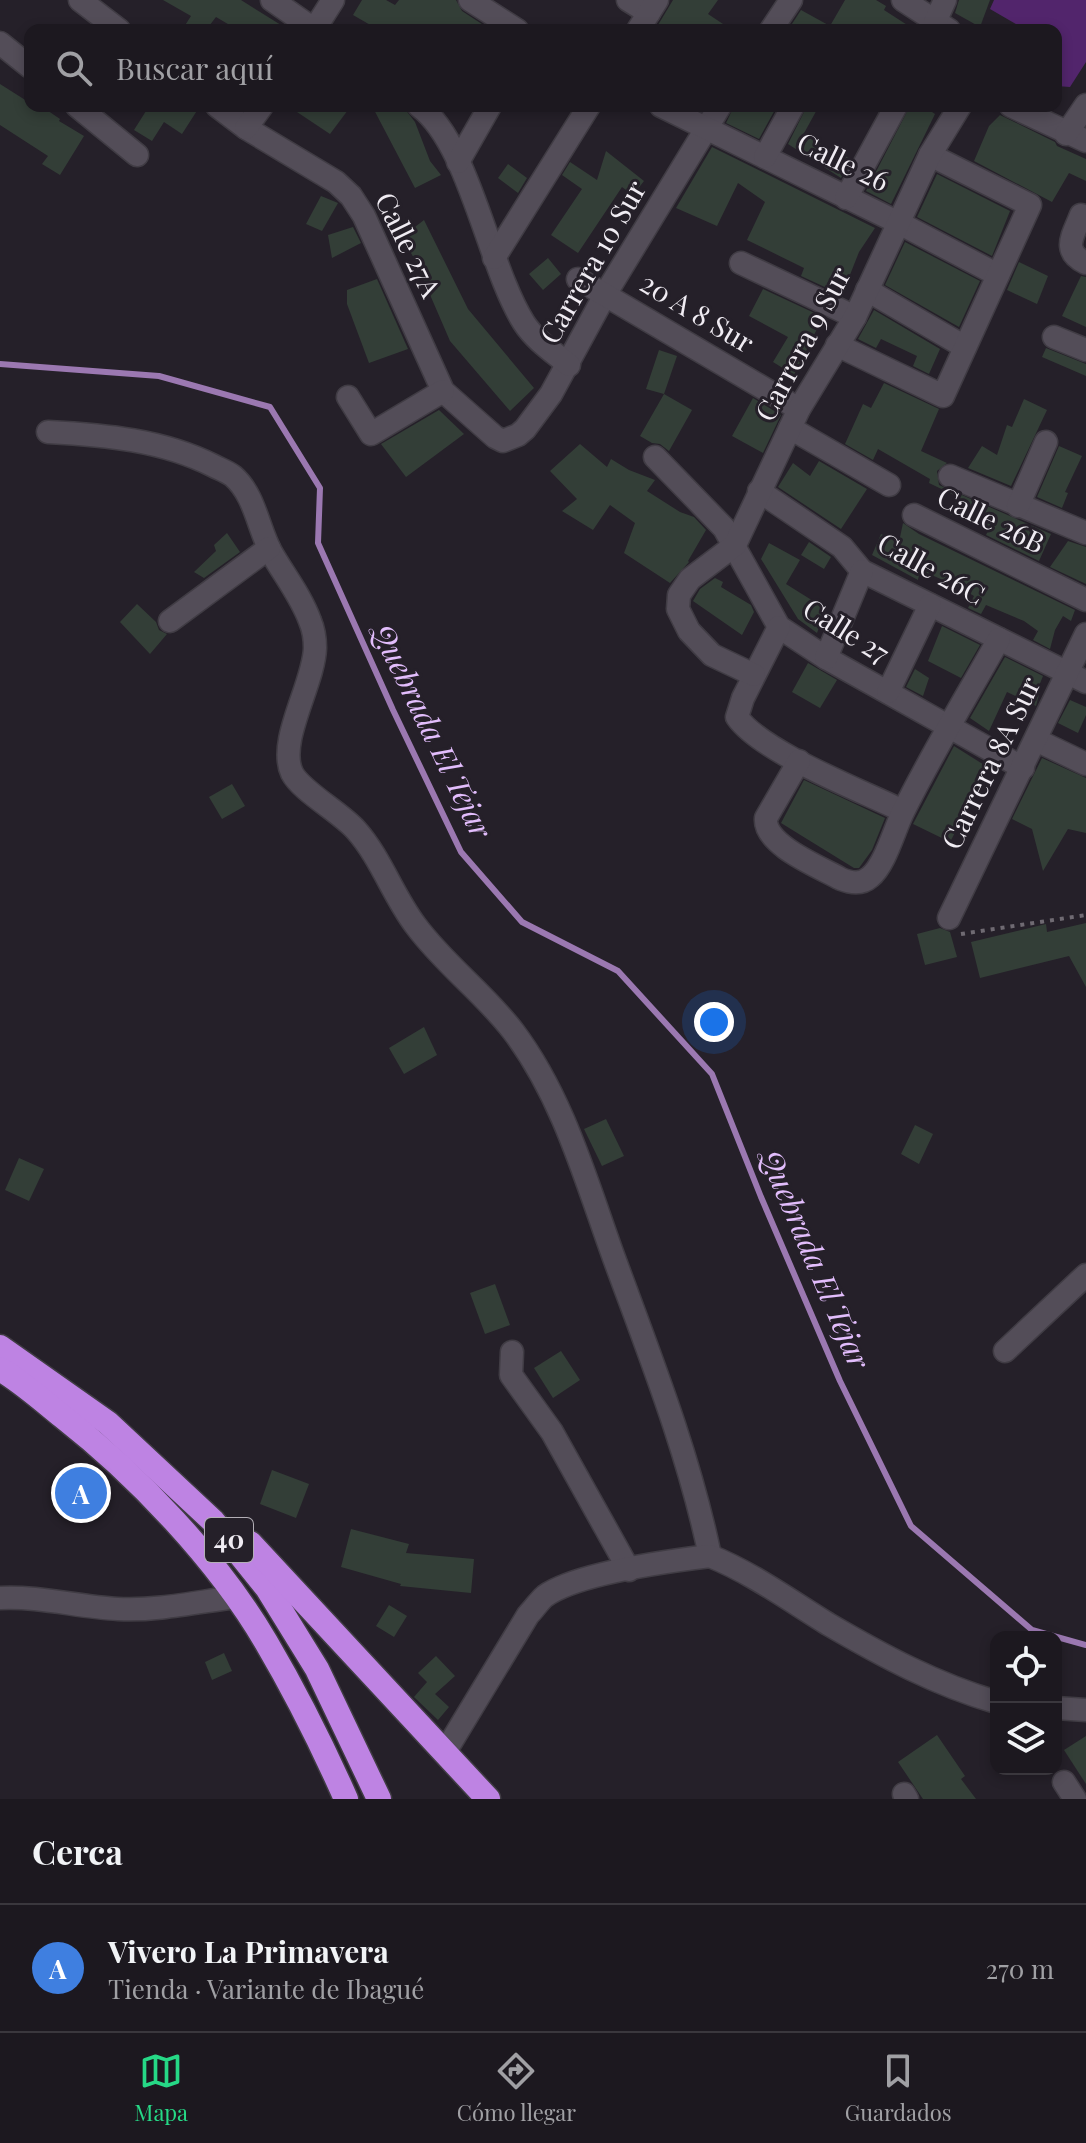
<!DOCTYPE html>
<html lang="es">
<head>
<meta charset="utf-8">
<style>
  :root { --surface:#1c181f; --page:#252128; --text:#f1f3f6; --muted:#a0a0a4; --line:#3a373d; --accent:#26d886 }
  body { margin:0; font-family:"Playfair Display",serif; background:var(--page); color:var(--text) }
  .controls { position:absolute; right:24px; bottom:24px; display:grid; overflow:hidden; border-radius:16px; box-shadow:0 4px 12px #0003 }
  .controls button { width:72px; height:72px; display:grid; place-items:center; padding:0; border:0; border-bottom:2px solid var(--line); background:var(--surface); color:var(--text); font:40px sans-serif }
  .you { position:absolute; left:714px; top:1022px; width:28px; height:28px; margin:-20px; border:6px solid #fff; border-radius:50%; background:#1a73e8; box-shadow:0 0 0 12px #1a73e833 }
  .badge { display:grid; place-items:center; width:52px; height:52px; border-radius:50%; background:var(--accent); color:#fff; font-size:26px; font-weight:700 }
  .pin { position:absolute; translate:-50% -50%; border:4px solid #fff; box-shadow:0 2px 8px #0006 }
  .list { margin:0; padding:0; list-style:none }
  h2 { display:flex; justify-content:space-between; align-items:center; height:104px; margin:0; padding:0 32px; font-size:34px }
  h2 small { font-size:26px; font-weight:400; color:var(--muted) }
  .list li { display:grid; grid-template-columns:52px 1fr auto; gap:24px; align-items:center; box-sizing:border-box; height:128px; padding:0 32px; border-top:2px solid var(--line) }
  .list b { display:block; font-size:30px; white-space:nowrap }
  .list p { margin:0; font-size:26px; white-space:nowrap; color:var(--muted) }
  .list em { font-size:26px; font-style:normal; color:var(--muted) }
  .icon { flex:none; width:44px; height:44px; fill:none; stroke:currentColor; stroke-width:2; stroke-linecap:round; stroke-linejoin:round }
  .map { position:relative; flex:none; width:1086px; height:1799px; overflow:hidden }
  .search { position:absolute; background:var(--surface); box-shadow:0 4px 12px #0003; left:24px; right:24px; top:24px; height:88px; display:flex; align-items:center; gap:20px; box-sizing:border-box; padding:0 28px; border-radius:16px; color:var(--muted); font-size:30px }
  .sheet { height:232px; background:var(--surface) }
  nav { display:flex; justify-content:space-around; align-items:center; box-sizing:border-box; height:112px; border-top:2px solid var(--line); background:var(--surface); font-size:22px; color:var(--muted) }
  nav a { display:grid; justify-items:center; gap:4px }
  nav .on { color:var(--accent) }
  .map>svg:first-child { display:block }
  .green { fill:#52256c }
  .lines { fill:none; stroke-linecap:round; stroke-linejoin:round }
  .stream { stroke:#9b78b1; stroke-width:6 }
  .building { fill:#333e37 }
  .street-casing { stroke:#403c44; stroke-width:25 }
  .highway-casing { stroke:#403c44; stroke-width:27 }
  .path { stroke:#6f6a72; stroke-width:4; stroke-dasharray:4 6; stroke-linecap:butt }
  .street { stroke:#534d58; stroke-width:22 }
  .highway { stroke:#be83e3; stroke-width:24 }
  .labels { text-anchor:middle; stroke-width:6; stroke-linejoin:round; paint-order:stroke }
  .shield { fill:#252029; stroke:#b3afb6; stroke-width:2 }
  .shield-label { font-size:26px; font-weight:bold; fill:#f0ecf3 }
  .street-label { font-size:28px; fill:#f0ecf3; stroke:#252029 }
  .water-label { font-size:30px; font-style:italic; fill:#e2bdfc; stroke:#252029 }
</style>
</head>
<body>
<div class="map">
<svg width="1086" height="1799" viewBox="0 0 1086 1799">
  <rect width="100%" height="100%" fill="#252029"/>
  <path class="green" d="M994,0H1086V62L1070,87L1056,86V30H1026L990,9Z"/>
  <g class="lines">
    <path class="stream" d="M0,364L159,376L270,407L320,488L318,543L393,710L461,852L522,922L618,971L712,1074L761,1197L840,1381L911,1526L1032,1630L1086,1645"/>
  </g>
  <g class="building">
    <path d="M163,0H241L289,30H238L216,17L206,30H182L191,16Z"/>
    <path d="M362,0H386L395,5L399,0H456L462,11L491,30H379L353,15Z"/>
    <path d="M673,0H718L708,14L732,30H655Z"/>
    <path d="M845,0H876L886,6L884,10L915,30H788L801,10L830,26Z"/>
    <path d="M959,0H990L980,27L955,13Z"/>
    <path d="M0,84L30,103V106H41L60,119L59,121L84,136L60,175L42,164L48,156L0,125Z"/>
    <path d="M139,106H200L182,134L164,122L152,141L134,130L146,111Z"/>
    <path d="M288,106H351L330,134Z"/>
    <path d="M372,106H402L405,109L415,122L430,161L441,175L415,188Z"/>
    <path d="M734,106H777L759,139L726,123Z"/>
    <path d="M807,106H819L803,135L851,159L841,178L788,144Z"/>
    <path d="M910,106H923L935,114L891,204L866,191Z"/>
    <path d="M1000,115L1055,142L1057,146L1086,159V181L1069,173L1052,202L974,161L989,126Z"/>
    <path d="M712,147L875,228L859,252L842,295L801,276L804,268L747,240L765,202L738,183L717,226L676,208Z"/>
    <path d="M606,151L644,181L633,195L622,187L578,253L551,235L582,189L562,175L570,162L597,180Z"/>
    <path d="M508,164L527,178L518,193L498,178Z"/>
    <path d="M937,174L1010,211L992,256L917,217Z"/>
    <path d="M321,196L338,203L322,231L306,224Z"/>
    <path d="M424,220L468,309L534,388L510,411L450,341L415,260L402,237Z"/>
    <path d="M353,227L361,243L332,258L328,235Z"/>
    <path d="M905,242L980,281L959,327L885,285Z"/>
    <path d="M548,258L561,274L543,290L529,274Z"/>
    <path d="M1019,262L1048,276L1037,304L1007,290Z"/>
    <path d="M1081,276L1086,277V327L1062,316Z"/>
    <path d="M377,279L408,349L369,363L347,304V290Z"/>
    <path d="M763,289L823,317L794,375L773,362L788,337L749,316Z"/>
    <path d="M874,310L940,349L929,374L913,366L917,356L881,339L876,348L858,339Z"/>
    <path d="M1046,348L1086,364V376L1042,357Z"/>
    <path d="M659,350L677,356L664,394L646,389Z"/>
    <path d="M884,383L939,409L921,451L947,463L937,471L939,485L1051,534L1039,561L986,535L988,531L950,514L958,497L929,483L930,479L878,449L873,460L845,444L863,404L871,408Z"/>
    <path d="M664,394L692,410L669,451L660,444L652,443L640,436Z"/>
    <path d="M753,398L781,415L763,453L732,436Z"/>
    <path d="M1024,399L1047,410L1011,486L968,468L982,446L997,455L1007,425L1012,427Z"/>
    <path d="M439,410L464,434L406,477L381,444Z"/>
    <path d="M580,444L607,467L611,459L629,470L655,480L647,491L680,512L694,517L706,530L688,561L689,562L670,583L624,553L635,523L610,505L593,530L562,511L577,499L550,471Z"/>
    <path d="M1059,446L1082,456L1065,492L1068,493L1062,508L1037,497Z"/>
    <path d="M819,461L867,489L841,529L778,487L793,463L810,476Z"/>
    <path d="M903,523L919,534L1075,610L1071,621L1063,616L1055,630L1050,649L1033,640L1038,631L1024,621L986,605L981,614L968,608L974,596L957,586L920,570L918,580L872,555L881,534L899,542Z"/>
    <path d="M227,533L240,552L204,578L194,572L216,551L214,545Z"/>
    <path d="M1068,541L1086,547V584L1050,567Z"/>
    <path d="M809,542L831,557L824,569L801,555Z"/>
    <path d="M769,543L800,560L786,584L826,609L817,633L798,619L761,559Z"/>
    <path d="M715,578L723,582L721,587L751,605L754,612L742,635L693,601L700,589Z"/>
    <path d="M137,604L156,622L159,630L167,634L150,654L120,622Z"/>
    <path d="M942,626L980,645L961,678L928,661Z"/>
    <path d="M1005,657L1043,676L1039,686L1041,687L1036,706L1007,692L989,731L970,718Z"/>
    <path d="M808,663L837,680L820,708L792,692Z"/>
    <path d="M915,669L929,678L923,696L906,687Z"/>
    <path d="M1070,700L1086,707V715L1078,733L1058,723Z"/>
    <path d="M954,746L989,768L950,842L913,824Z"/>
    <path d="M1042,758L1086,778V833L1068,829L1043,871L1032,829L1012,819Z"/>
    <path d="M804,780L885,818L872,850L859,868H854L781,823Z"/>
    <path d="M232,784L245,806L222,819L209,797Z"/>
    <path d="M1086,923V987L1069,956L980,978L971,942L1046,924L1047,932Z"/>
    <path d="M940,928L950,932L957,957L925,965L917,934Z"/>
    <path d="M424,1027L437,1055L404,1074L389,1048Z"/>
    <path d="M606,1119L624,1156L602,1166L584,1129Z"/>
    <path d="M915,1125L933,1134L919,1164L901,1154Z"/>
    <path d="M19,1158L44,1169L29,1201L5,1190Z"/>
    <path d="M495,1284L510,1325L485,1334L470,1293Z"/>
    <path d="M561,1351L580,1380L553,1398L534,1368Z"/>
    <path d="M272,1470L309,1484L296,1518L260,1504Z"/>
    <path d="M351,1529L409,1544L406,1553L474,1559L471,1593L400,1586L401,1584L341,1567Z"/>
    <path d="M389,1605L407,1616L394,1637L376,1626Z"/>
    <path d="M224,1653L232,1671L212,1680L205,1662Z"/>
    <path d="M436,1656L455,1676L435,1694L449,1707L438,1720L414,1697L427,1682L418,1673Z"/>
    <path d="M937,1735L965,1776L961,1779L976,1799H923L898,1762Z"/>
    <path d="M1086,1736V1784L1064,1750Z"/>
  </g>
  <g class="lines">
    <g class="street-casing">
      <g id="street">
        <path d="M80,0L119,30"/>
        <path d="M272,0L315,30"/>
        <path d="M470,0L517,30"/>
        <path d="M628,0L649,13"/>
        <path d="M903,0L949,30"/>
        <path d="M935,22L945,0"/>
        <path d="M314,30L333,0"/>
        <path d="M638,30L657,0"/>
        <path d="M771,30L791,0"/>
        <path d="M0,43L30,67"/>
        <path d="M77,106L137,155"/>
        <path d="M217,106L246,128L336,182L351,196L364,216L443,391L495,437L503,441L518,435L525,429L551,394L606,293L720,106"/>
        <path d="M419,106C469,142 488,266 524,323C535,340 553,352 569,365"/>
        <path d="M661,106L899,223L998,275"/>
        <path d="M1011,106L1086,141"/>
        <path d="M246,128L262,106"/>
        <path d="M1066,134L1086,105"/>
        <path d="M765,157L793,106"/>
        <path d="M458,162L490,106"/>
        <path d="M846,198L896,106"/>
        <path d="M1081,215C1073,236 1061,251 1086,263"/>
        <path d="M494,258L589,106"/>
        <path d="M741,263L855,317"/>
        <path d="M578,279L799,409"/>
        <path d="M867,290L965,347"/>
        <path d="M1054,337L1086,350"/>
        <path d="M837,345L943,396L1030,205L930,155"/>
        <path d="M348,397L371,434L443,391"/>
        <path d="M790,428L889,485"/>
        <path d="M48,432C105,435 163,440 214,466C220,469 228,472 233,476C255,495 258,528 271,552C284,575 301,596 310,621C313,628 315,640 315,648C314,684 277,741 292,773C301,791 340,812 356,830C381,858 393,896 416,926C445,965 484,993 513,1031C563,1097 586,1181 614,1258C650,1356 689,1454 710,1556"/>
        <path d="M655,457L724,528L779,627L826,658L1023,768"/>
        <path d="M950,476L1086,533"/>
        <path d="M759,491L842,547L862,571L1086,682"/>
        <path d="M1018,506L1046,442"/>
        <path d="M914,515L1086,600"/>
        <path d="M170,621L269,548"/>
        <path d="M779,627L743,698L737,717C761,752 862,791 903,811"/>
        <path d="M826,658L862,571"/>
        <path d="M754,675L712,655L689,631L678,609L679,595L690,579L735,545L799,409L855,317L930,155L960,106"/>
        <path d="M888,692L930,605"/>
        <path d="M1036,740L1086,764"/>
        <path d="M799,761L766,818C763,845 820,867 841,879C851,883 861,885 870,877C885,865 894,830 903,812C932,753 967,696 999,639"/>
        <path d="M949,918L1086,634"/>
        <path d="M1005,1351L1086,1275"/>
        <path d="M512,1352L511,1375L552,1432L629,1570"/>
        <path d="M0,1598C40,1596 78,1607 118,1609C157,1611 197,1602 236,1597"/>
        <path d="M1056,1708L1086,1710"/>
        <path d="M445,1752L528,1615C534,1609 539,1601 545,1596C577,1573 669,1561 710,1556C752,1573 789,1600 828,1624C883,1656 935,1684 996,1702"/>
        <path d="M1064,1782L1075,1799"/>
        <path d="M904,1794L907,1799"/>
      </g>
    </g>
    <g class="highway-casing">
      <g id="highway">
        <path d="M0,1347L108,1423L213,1521L267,1588L317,1669L379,1799"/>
        <path d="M0,1369C22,1382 42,1400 63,1417C137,1475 218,1560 266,1642C296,1693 322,1745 346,1799"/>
        <path d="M250,1543L488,1799"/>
      </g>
    </g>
    <path class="path" d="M961,934L1086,915"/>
    <use href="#street" class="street"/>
    <use href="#highway" class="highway"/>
  </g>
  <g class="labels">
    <rect class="shield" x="205" y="1518" width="48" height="44" rx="6"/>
    <g class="shield-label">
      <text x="229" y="1549">40</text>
    </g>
    <g class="street-label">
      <text transform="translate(843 162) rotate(26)" y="10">Calle 26</text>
      <text transform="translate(408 245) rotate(64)" y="10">Calle 27A</text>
      <text transform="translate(593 262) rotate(-60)" y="10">Carrera 10 Sur</text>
      <text transform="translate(697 313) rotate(31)" y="10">20 A 8 Sur</text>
      <text transform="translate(803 344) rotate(-62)" y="10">Carrera 9 Sur</text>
      <text transform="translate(991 520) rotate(26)" y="10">Calle 26B</text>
      <text transform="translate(931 569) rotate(29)" y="10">Calle 26C</text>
      <text transform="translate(846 631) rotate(32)" y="10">Calle 27</text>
      <text transform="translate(991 763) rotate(-64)" y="10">Carrera 8A Sur</text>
    </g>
    <g class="water-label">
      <text transform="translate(431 731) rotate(64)" y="10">Quebrada El Tejar</text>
      <text transform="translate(814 1259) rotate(67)" y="10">Quebrada El Tejar</text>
    </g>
  </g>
</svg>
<div class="controls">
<button><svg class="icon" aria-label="locate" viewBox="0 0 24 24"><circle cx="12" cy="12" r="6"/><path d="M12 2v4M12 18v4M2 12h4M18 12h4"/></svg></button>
<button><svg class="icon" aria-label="layers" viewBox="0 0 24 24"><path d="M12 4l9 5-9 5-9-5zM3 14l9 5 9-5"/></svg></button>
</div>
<div class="you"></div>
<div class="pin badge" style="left:81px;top:1493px;background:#3f7fe0">A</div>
<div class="search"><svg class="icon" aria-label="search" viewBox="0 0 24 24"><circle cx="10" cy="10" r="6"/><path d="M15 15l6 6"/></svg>Buscar aquí</div>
</div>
<section class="sheet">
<h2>Cerca<small></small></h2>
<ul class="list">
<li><span class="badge" style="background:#3f7fe0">A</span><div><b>Vivero La Primavera</b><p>Tienda · Variante de Ibagué</p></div><em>270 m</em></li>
</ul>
</section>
<nav>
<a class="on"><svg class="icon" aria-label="map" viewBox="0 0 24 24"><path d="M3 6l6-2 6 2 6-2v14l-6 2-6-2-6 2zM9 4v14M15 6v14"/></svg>Mapa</a>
<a><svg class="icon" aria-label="directions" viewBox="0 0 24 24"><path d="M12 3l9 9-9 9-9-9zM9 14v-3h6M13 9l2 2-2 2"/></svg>Cómo llegar</a>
<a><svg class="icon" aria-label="saved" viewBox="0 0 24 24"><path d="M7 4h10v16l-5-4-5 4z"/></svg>Guardados</a>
</nav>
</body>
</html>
